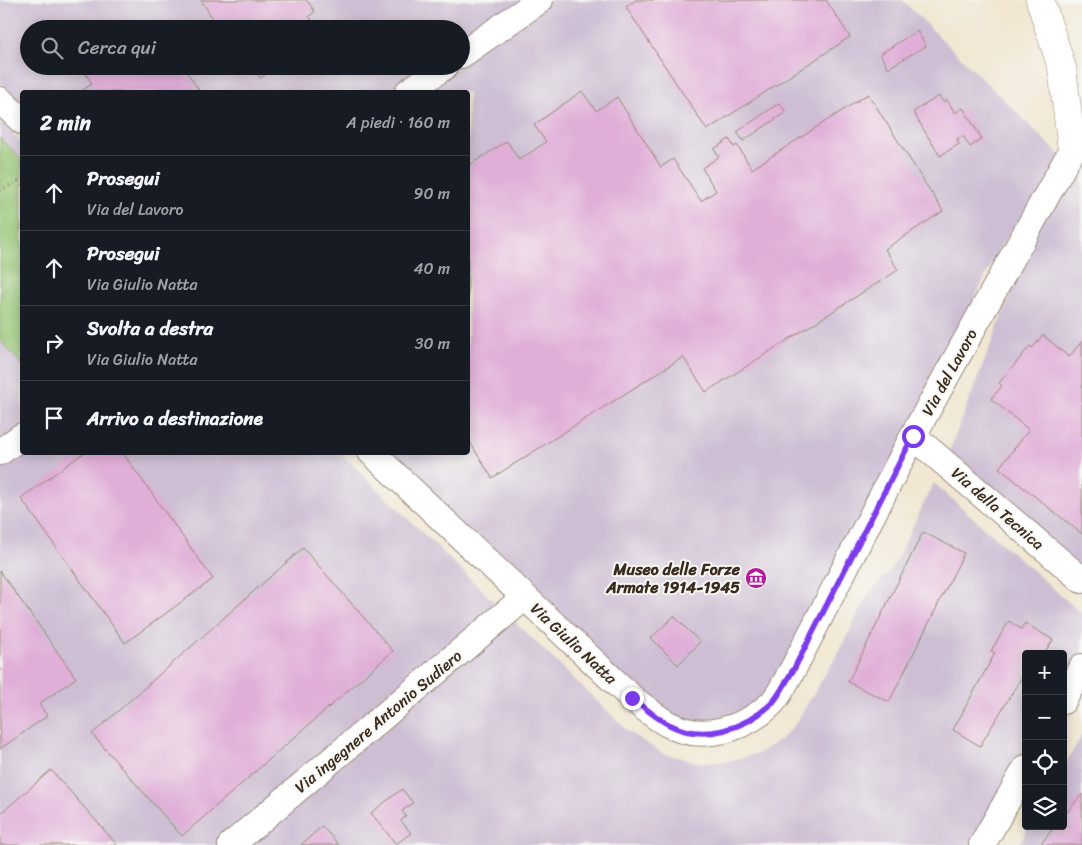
<!DOCTYPE html>
<html lang="it">
<head>
<meta charset="utf-8">
<style>
  :root { --surface:#171b24; --page:#20242c; --text:#f1f3f6; --muted:#9ea1a6; --line:#363941 }
  body { margin:0; font-family:Sriracha,sans-serif; background:var(--page); color:var(--text) }
  .controls { position:absolute; right:15px; bottom:15px; display:grid; overflow:hidden; border-radius:5px; box-shadow:0 2px 12px #0003 }
  .controls button { width:45px; height:45px; display:grid; place-items:center; padding:0; border:0; border-bottom:1px solid var(--line); background:var(--surface); color:var(--text); font:25px sans-serif }
  .stop { position:absolute; width:15px; height:15px; margin:-11px; border:4px solid #7c3aed; border-radius:50%; background:#fff }
  .stop.end { background:#7c3aed; border-color:#fff; box-shadow:0 1px 5px #0008 }
  .list { margin:0; padding:0; list-style:none }
  h2 { display:flex; justify-content:space-between; align-items:center; height:65px; margin:0; padding:0 20px; font-size:21px }
  h2 small { font-size:16px; font-weight:400; color:var(--muted) }
  .list li { display:grid; grid-template-columns:32px 1fr auto; gap:15px; align-items:center; box-sizing:border-box; height:75px; padding:0 20px; border-top:1px solid var(--line) }
  .list b { display:block; font-size:19px; white-space:nowrap }
  .list p { margin:0; font-size:16px; white-space:nowrap; color:var(--muted) }
  .list em { font-size:16px; font-style:normal; color:var(--muted) }
  .icon { flex:none; width:28px; height:28px; fill:none; stroke:currentColor; stroke-width:2; stroke-linecap:round; stroke-linejoin:round }
  .map { position:relative; flex:none; width:1082px; height:845px; overflow:hidden }
  .search { position:absolute; background:var(--surface); box-shadow:0 2px 12px #0003; left:20px; top:20px; width:450px; height:55px; display:flex; align-items:center; gap:12px; box-sizing:border-box; padding:0 18px; border-radius:28px; color:var(--muted); font-size:19px }
  .panel { position:absolute; background:var(--surface); box-shadow:0 2px 12px #0003; left:20px; top:90px; width:450px; height:365px; border-radius:5px }
  .map>svg:first-child { display:block }
  .industrial { fill:#cdbed3; fill-rule:evenodd }
  .green { fill:#97c675; stroke:#69784a }
  .building { fill:#e0aed7 }
  .lines { fill:none; stroke-linecap:round; stroke-linejoin:round }
  .minor-casing { stroke:#968878; stroke-width:28 }
  .highway-casing { stroke:#968878; stroke-width:29 }
  .path { stroke:#968878; stroke-width:3; stroke-dasharray:1 4; stroke-linecap:butt }
  .minor { stroke:#fff; stroke-width:26 }
  .highway { stroke:#fff; stroke-width:28 }
  .route { stroke:#7c3aed; stroke-width:6 }
  .labels { text-anchor:middle; stroke-width:4; stroke-linejoin:round; paint-order:stroke }
  .street-label { font-size:16px; fill:#3b2a1e; stroke:#f6f6f2 }
  .poi-label { font-size:16px; font-weight:bold; fill:#3b2a1e; stroke:#f6f6f2; text-anchor:end }
</style>
</head>
<body>
<div class="map">
<svg width="1082" height="845" viewBox="0 0 1082 845">
  <rect width="100%" height="100%" fill="#f6f6f2"/>
  <filter id="ink" filterUnits="userSpaceOnUse"><feTurbulence type="fractalNoise" baseFrequency=".02" numOctaves="2"/><feDisplacementMap in="SourceGraphic" scale="10" xChannelSelector="R" yChannelSelector="G"/><feConvolveMatrix kernelMatrix="1 2 1 2 8 2 1 2 1" color-interpolation-filters="sRGB"/></filter>
  <filter id="wash" filterUnits="userSpaceOnUse"><feTurbulence type="fractalNoise" baseFrequency=".0096" numOctaves="4" result="noise"/><feDisplacementMap in="SourceGraphic" scale="20" xChannelSelector="R" yChannelSelector="G"/><feGaussianBlur stdDeviation="1.12" result="paint"/><feColorMatrix in="noise" values="0 0 0 0 0 0 0 0 0 0 0 0 0 0 0 0 0 1.4 0 .05"/><feComposite in="paint" operator="in"/></filter>
  <g filter="url(#wash)">
    <rect width="100%" height="100%" fill="#f1e7d2"/>
    <g class="industrial">
      <path d="M0,0H902L1064,159L1082,127V577L947,457L1062,162L999,249L774,706L674,728L380,453L468,452V92H22V104L0,82ZM29,29H461V66H29Z"/>
      <path d="M0,121L22,143V452L340,453L630,733L664,754L702,763L729,761L759,753L782,738L796,723L839,651L869,593L891,570L934,483L1082,614V679L1063,711V654H1026V776L986,845H0Z"/>
      <path d="M1082,735V845H1019L1029,826H1063V768Z"/>
    </g>
    <path class="green" d="M0,138L22,160V365L0,340Z"/>
    <g id="blocks">
      <g class="building">
        <path d="M201,0H307L315,12L309,16L317,29H219Z"/>
        <path d="M636,0H826L850,37L707,130L626,7Z"/>
        <path d="M917,31L926,46L888,68L880,54Z"/>
        <path d="M98,66H183L200,92H80L92,84L86,74Z"/>
        <path d="M252,66H278L260,78Z"/>
        <path d="M582,91L596,111L617,97L661,167L673,159L701,201L716,191L702,168L719,157L714,149L729,139L734,147L737,145L752,169L868,94L943,211L885,249L898,270L706,392L683,357L492,478L468,439V166L507,141L519,160L546,142L534,125Z"/>
        <path d="M939,96L943,102L947,100L955,113L963,108L982,139L970,147L963,136L957,139L959,144L940,156L913,112Z"/>
        <path d="M779,103L786,112L743,141L737,132Z"/>
        <path d="M1043,335L1069,357L1082,341V534L999,468L1029,430L991,399L1002,386L999,383L1030,346L1032,348Z"/>
        <path d="M85,452H122L213,579L125,643L21,498Z"/>
        <path d="M923,532L964,553L889,702L848,682Z"/>
        <path d="M303,548L393,651L182,836L92,734Z"/>
        <path d="M0,571L76,678L39,704L47,716L0,749Z"/>
        <path d="M674,616L700,642L678,665L651,638Z"/>
        <path d="M1009,621L1021,629L1025,623L1053,640L1044,654H1026V670L980,746L953,730L995,653L991,651Z"/>
        <path d="M51,770L99,824L117,845H0V814Z"/>
        <path d="M402,789L413,803L402,811L406,816L401,821L411,833L396,844L371,813Z"/>
        <path d="M1082,794V845H1040L1055,826H1063V817Z"/>
        <path d="M322,826L339,845H301Z"/>
      </g>
    </g>
  </g>
  <g filter="url(#ink)">
    <use href="#blocks" fill-opacity="0" stroke="#968878" stroke-width="1"/>
    <g class="lines">
      <g class="minor-casing">
        <g id="minor">
          <path d="M461,55L540,0"/>
          <path d="M408,92L445,66"/>
          <path d="M0,100L22,121"/>
          <path d="M913,436L1082,580"/>
          <path d="M0,452L22,436"/>
          <path d="M371,452L632,698C644,707 657,719 670,725C703,742 744,729 770,705C780,696 786,680 793,669L913,436L1082,132"/>
          <path d="M1063,701L1082,667"/>
          <path d="M231,845L525,597"/>
          <path d="M982,845L1026,768"/>
        </g>
      </g>
      <g class="highway-casing">
        <path id="highway" d="M1040,0L1062,68L1072,150"/>
      </g>
      <path class="path" d="M0,190L18,181L22,185"/>
      <use href="#minor" class="minor"/>
      <use href="#highway" class="highway"/>
    </g>
  </g>
  <g class="lines" filter="url(#ink)">
    <path class="route" d="M632,698C644,707 657,719 670,725C704,742 744,729 770,705C780,696 786,680 794,669L913,436"/>
  </g>
  <defs>
    <g id="museum-disc" transform="scale(1.125)"><circle r="9.5" fill="#b5179e" stroke="#f6f6f2"/><path d="M0-6L6-3V-2H-6V-3ZM-5-1h2V3h-2ZM-1-1h2V3h-2ZM3-1h2V3H3ZM-6 4H6V6H-6Z" fill="#fff"/></g>
  </defs>
  <g fill-rule="evenodd">
    <use href="#museum-disc" x="756" y="578"/>
  </g>
  <g class="labels">
    <g class="street-label">
      <text transform="translate(949 372) rotate(-61)" y="6">Via del Lavoro</text>
      <text transform="translate(998 508) rotate(41)" y="6">Via della Tecnica</text>
      <text transform="translate(574 643) rotate(43)" y="6">Via Giulio Natta</text>
      <text transform="translate(378 721) rotate(-40)" y="6">Via ingegnere Antonio Sudiero</text>
    </g>
    <g class="poi-label">
      <text x="740" y="575">Museo delle Forze<tspan x="740" dy="18">Armate 1914-1945</tspan></text>
    </g>
  </g>
</svg>
<div class="controls">
<button>+</button>
<button>−</button>
<button><svg class="icon" aria-label="locate" viewBox="0 0 24 24"><circle cx="12" cy="12" r="6"/><path d="M12 2v4M12 18v4M2 12h4M18 12h4"/></svg></button>
<button><svg class="icon" aria-label="layers" viewBox="0 0 24 24"><path d="M12 4l9 5-9 5-9-5zM3 14l9 5 9-5"/></svg></button>
</div>
<div class="stop" style="left:913px;top:436px"></div>
<div class="stop end" style="left:632px;top:698px"></div>
<div class="search"><svg class="icon" aria-label="search" viewBox="0 0 24 24"><circle cx="10" cy="10" r="6"/><path d="M15 15l6 6"/></svg>Cerca qui</div>
<section class="panel">
<h2>2 min<small>A piedi · 160 m</small></h2>
<ul class="list">
<li><svg class="icon" aria-label="ahead" viewBox="0 0 24 24"><path d="M12 20V5M6 11l6-6 6 6"/></svg><div><b>Prosegui</b><p>Via del Lavoro</p></div><em>90 m</em></li>
<li><svg class="icon" aria-label="ahead" viewBox="0 0 24 24"><path d="M12 20V5M6 11l6-6 6 6"/></svg><div><b>Prosegui</b><p>Via Giulio Natta</p></div><em>40 m</em></li>
<li><svg class="icon" aria-label="right" viewBox="0 0 24 24"><path d="M7 20v-9h11M14 6l5 5-5 5"/></svg><div><b>Svolta a destra</b><p>Via Giulio Natta</p></div><em>30 m</em></li>
<li><svg class="icon" aria-label="arrive" viewBox="0 0 24 24"><path d="M6 21V4h12l-3 4 3 4H6"/></svg><div><b>Arrivo a destinazione</b></div></li>
</ul>
</section>
</div>
</body>
</html>
